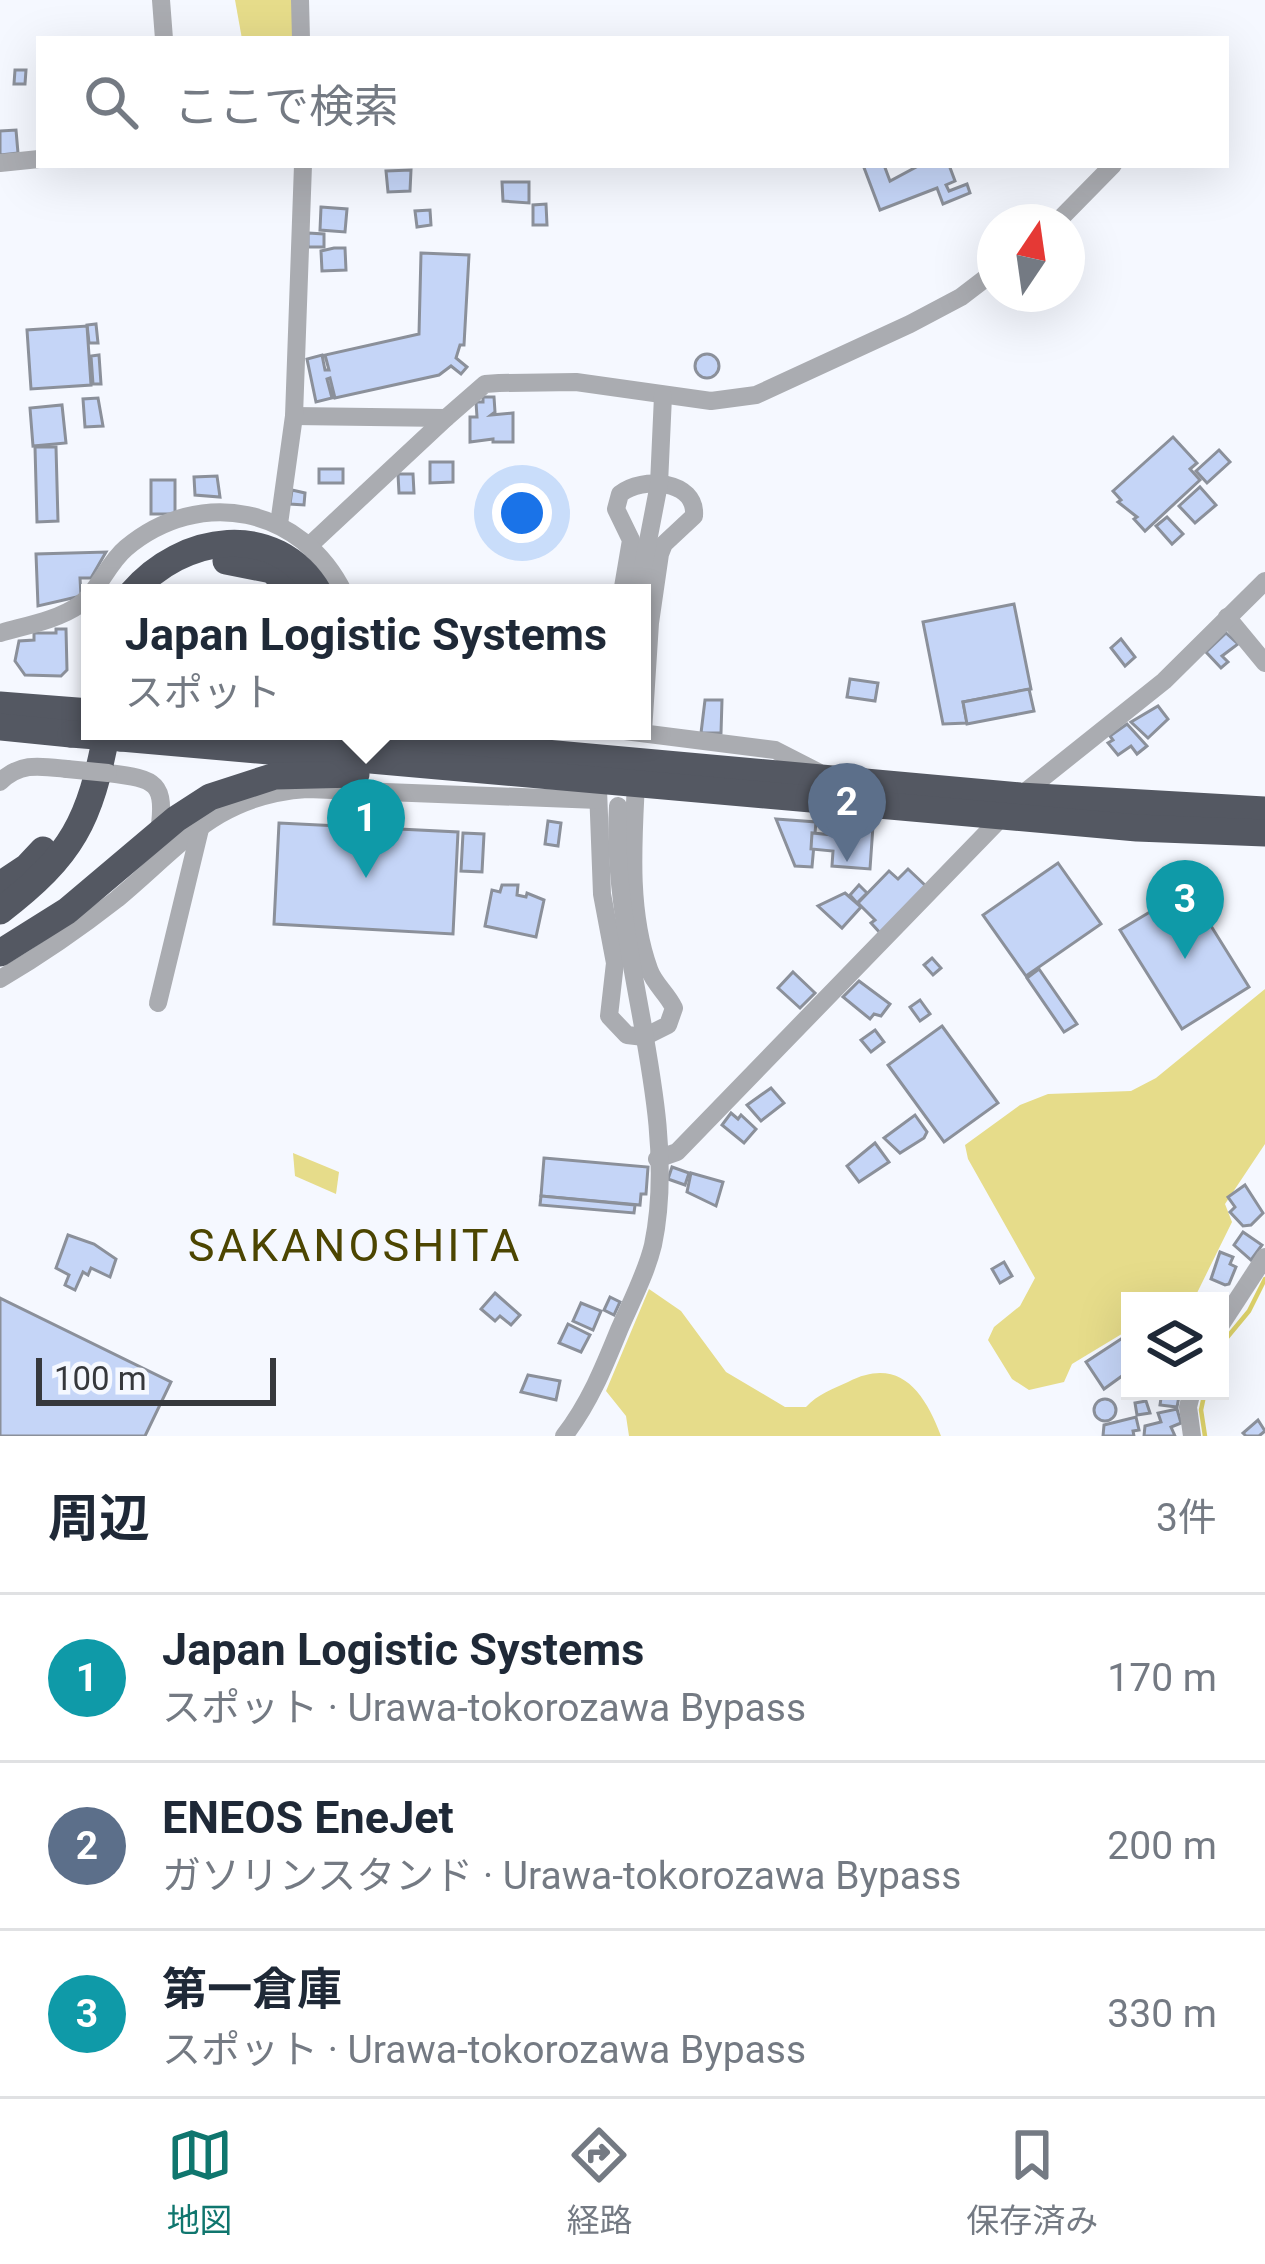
<!DOCTYPE html>
<html lang="ja">
<head>
<meta charset="utf-8">
<style>
  :root { --surface:#fff; --page:#f6f6f7; --text:#1f2937; --muted:#747a83; --line:#e0e1e3; --accent:#0f766e }
  body { margin:0; font-family:Roboto,"Noto Sans JP",sans-serif; background:var(--page); color:var(--text) }
  .controls { position:absolute; right:36px; bottom:36px; display:grid; overflow:hidden; border-radius:0px; box-shadow:0 12px 48px #0002 }
  .controls button { width:108px; height:108px; display:grid; place-items:center; padding:0; border:0; border-bottom:3px solid var(--line); background:var(--surface); color:var(--text); font:60px sans-serif }
  .compass { position:absolute; left:977px; top:204px; width:108px; height:108px; border-radius:50%; background:var(--surface); box-shadow:0 12px 48px #0002; rotate:13deg }
  .scale { position:absolute; left:36px; bottom:30px; width:240px; box-sizing:border-box; padding-left:12px; border:6px solid #36383c; border-top:0; font-size:33px; line-height:42px; white-space:nowrap; color:#36383c; -webkit-text-stroke:9px #f5f8ff; paint-order:stroke }
  .you { position:absolute; left:522px; top:513px; width:42px; height:42px; margin:-30px; border:9px solid #fff; border-radius:50%; background:#1a73e8; box-shadow:0 0 0 18px #1a73e833 }
  .badge { display:grid; place-items:center; width:78px; height:78px; border-radius:50%; background:var(--accent); color:#fff; font-size:39px; font-weight:700 }
  .pin { position:absolute; translate:-50% -99px; filter:drop-shadow(0 3px 6px #0008) }
  .pin::after { content:''; position:absolute; top:63px; width:42px; height:36px; background:inherit; clip-path:polygon(0 0,100% 0,50% 100%) }
  .popup { position:absolute; left:81px; top:584px; width:570px; height:156px; box-sizing:border-box; display:grid; place-content:center; border-radius:0px; background:var(--surface); filter:drop-shadow(0 3px 9px #0005); font-size:39px; white-space:nowrap; color:var(--muted) }
  .popup b { font-size:45px; color:var(--text) }
  .popup::after { content:''; position:absolute; left:50%; top:100%; margin-left:-24px; border:24px solid transparent; border-top-color:var(--surface) }
  .list { margin:0; padding:0; list-style:none }
  h2 { display:flex; justify-content:space-between; align-items:center; height:156px; margin:0; padding:0 48px; font-size:51px }
  h2 small { font-size:39px; font-weight:400; color:var(--muted) }
  .list li { display:grid; grid-template-columns:78px 1fr auto; gap:36px; align-items:center; box-sizing:border-box; height:168px; padding:0 48px; border-top:3px solid var(--line) }
  .list b { display:block; font-size:45px; white-space:nowrap }
  .list p { margin:0; font-size:39px; white-space:nowrap; color:var(--muted) }
  .list em { font-size:39px; font-style:normal; color:var(--muted) }
  .icon { flex:none; width:66px; height:66px; fill:none; stroke:currentColor; stroke-width:2; stroke-linecap:round; stroke-linejoin:round }
  .map { position:relative; flex:none; width:1265px; height:1436px; overflow:hidden }
  .search { position:absolute; background:var(--surface); box-shadow:0 12px 48px #0002; left:36px; right:36px; top:36px; height:132px; display:flex; align-items:center; gap:30px; box-sizing:border-box; padding:0 42px; border-radius:0px; color:var(--muted); font-size:45px }
  .sheet { height:660px; background:var(--surface) }
  nav { display:flex; justify-content:space-around; align-items:center; box-sizing:border-box; height:168px; border-top:3px solid var(--line); background:var(--surface); font-size:33px; color:var(--muted) }
  nav a { display:grid; justify-items:center; gap:6px }
  nav .on { color:var(--accent) }
  .map>svg:first-child { display:block }
  .green { fill:#e6dc8a }
  .lines { fill:none; stroke-linecap:round; stroke-linejoin:round }
  .stream { stroke:#dbd069; stroke-width:4.5 }
  .building { fill:#c5d5f7; stroke:#8b909a; stroke-width:3 }
  .minor { stroke:#aaacb1; stroke-width:18 }
  .highway { stroke:#545862; stroke-width:27 }
  .minor-bridge { stroke:#aaacb1; stroke-width:18 }
  .highway-bridge { stroke:#545862; stroke-width:27 }
  .labels { text-anchor:middle; stroke-width:9; stroke-linejoin:round; paint-order:stroke }
  .quarter-label { font-size:45px; letter-spacing:3px; fill:#4c4501; stroke:#f5f8ff }
</style>
</head>
<body>
<div class="map">
<svg width="1265" height="1436" viewBox="0 0 1265 1436">
  <rect width="100%" height="100%" fill="#f5f8ff"/>
  <g class="green">
    <path d="M235,0H297L296,39H242Z"/>
    <path d="M1265,989V1144L1225,1204L1232,1222L1196,1295L1184,1301H1130V1329L1072,1364L1064,1382L1029,1390L1012,1379L988,1340L994,1327L1020,1306L1035,1278L968,1159L965,1145L1020,1105L1048,1094L1131,1091L1156,1078Z"/>
    <path d="M293,1153L339,1172L336,1194L295,1176Z"/>
    <path d="M649,1289L681,1311L726,1372L785,1407H806C818,1394 833,1389 848,1382C899,1356 924,1391 941,1436H629L626,1416L606,1391Z"/>
  </g>
  <g class="lines">
    <g class="stream">
      <path d="M1220,1346L1249,1311L1265,1279"/>
      <path d="M1205,1436L1201,1410L1205,1391"/>
    </g>
  </g>
  <g class="building">
    <path d="M15,70H26L25,84H14Z"/>
    <path d="M16,130L18,153L0,155V131Z"/>
    <path d="M863,165H884L890,181L920,165H949L955,181L946,185L949,191L967,184L970,193L943,204L937,188L880,210Z"/>
    <path d="M411,170L410,191L388,192L386,171Z"/>
    <path d="M502,182H529V203L503,201Z"/>
    <path d="M546,204L547,225H533V205Z"/>
    <path d="M321,207L347,209L345,232L320,230Z"/>
    <path d="M430,210L431,225L417,227L415,211Z"/>
    <path d="M308,233L324,234V247H308Z"/>
    <path d="M334,248H345L346,270L322,271L321,251Z"/>
    <path d="M421,253L469,255L464,345H460L456,358L467,367L461,374L451,366L439,375L335,398L330,378L327,379L332,398L316,402L307,359L322,355L325,370H329L325,355L419,334Z"/>
    <path d="M96,324L98,343H89L87,325Z"/>
    <path d="M87,326L91,385L31,389L27,330Z"/>
    <circle cx="707" cy="366" r="12"/>
    <path d="M99,355L101,384H93L91,356Z"/>
    <path d="M483,397H494L495,412L491,415L513,413V442H493V439L470,442V417H477L476,402H483Z"/>
    <path d="M98,398L103,426L85,427L83,399Z"/>
    <path d="M62,405L66,443L33,446L30,408Z"/>
    <path d="M1173,437L1197,463L1190,469L1200,480L1145,531L1134,519L1137,517L1118,502L1121,500L1113,491Z"/>
    <path d="M35,447H56L58,521L37,522Z"/>
    <path d="M1219,450L1230,462L1207,483L1196,471Z"/>
    <path d="M430,462H453V482L430,483Z"/>
    <rect x="319" y="469" width="24" height="14"/>
    <path d="M398,474H413L414,493H399Z"/>
    <path d="M217,476L220,497L195,495L194,477Z"/>
    <rect x="151" y="480" width="24" height="34"/>
    <path d="M1200,487L1216,505L1195,523L1179,506Z"/>
    <path d="M292,490L305,493L304,505L290,504Z"/>
    <path d="M1167,517L1183,534L1172,544L1156,526Z"/>
    <path d="M106,552L91,578H80L81,596L38,606L36,554Z"/>
    <path d="M1014,604L1031,689L963,702L967,723L943,724L923,622Z"/>
    <path d="M56,629H66L67,670L61,676L25,675L15,661L19,641L34,640V633H56Z"/>
    <path d="M1226,633L1238,644L1222,656L1228,662L1221,668L1206,652Z"/>
    <path d="M1121,639L1135,657L1125,666L1111,648Z"/>
    <path d="M850,679L878,683L875,701L847,697Z"/>
    <path d="M1029,689L1034,711L967,724L963,702Z"/>
    <path d="M705,700H722L721,733H701Z"/>
    <path d="M1158,706L1168,719L1148,738L1131,722Z"/>
    <path d="M1127,724L1147,746L1137,754L1131,746L1118,755L1108,743L1113,740L1110,736Z"/>
    <path d="M776,819L816,822L812,867L795,866Z"/>
    <path d="M548,821L561,823L558,846L545,844Z"/>
    <path d="M279,823L458,832L453,934L274,924Z"/>
    <path d="M835,823L873,826L870,869L832,866L833,851L811,849L812,833L834,835Z"/>
    <path d="M463,833L484,834L482,872L461,871Z"/>
    <path d="M1058,863L1101,924L1026,976L983,915Z"/>
    <path d="M908,869L928,888L882,935L871,923L875,920L858,903L889,871L898,879Z"/>
    <path d="M502,885H518L517,895L526,897L527,893L544,900L536,937L485,926L492,890L500,892Z"/>
    <path d="M859,885L867,893L857,903L850,895Z"/>
    <path d="M1188,889L1249,987L1182,1029L1120,930Z"/>
    <path d="M845,893L861,907L842,928L818,906Z"/>
    <path d="M932,958L941,968L933,975L924,965Z"/>
    <path d="M1039,969L1077,1024L1064,1032L1027,978Z"/>
    <path d="M793,972L815,993L800,1008L778,988Z"/>
    <path d="M859,981L890,1004L881,1016L874,1014L870,1019L843,997Z"/>
    <path d="M920,1000L930,1014L920,1021L910,1007Z"/>
    <path d="M942,1026L998,1103L944,1142L888,1065Z"/>
    <path d="M875,1030L884,1042L871,1052L861,1040Z"/>
    <path d="M771,1088L784,1103L761,1121L747,1105Z"/>
    <path d="M731,1113L738,1119L741,1115L756,1129L744,1143L722,1125Z"/>
    <path d="M915,1115L927,1132L924,1138L900,1153L884,1138Z"/>
    <path d="M875,1143L889,1162L859,1182L847,1166Z"/>
    <path d="M544,1158L648,1167L646,1194H641L640,1205L541,1196Z"/>
    <path d="M672,1167L689,1173L685,1185L668,1179Z"/>
    <path d="M691,1173L723,1182L716,1206L687,1192Z"/>
    <path d="M1245,1185L1263,1213L1251,1225L1243,1226L1230,1212L1235,1207L1228,1197Z"/>
    <path d="M541,1196L635,1205L634,1213L540,1205Z"/>
    <path d="M1243,1232L1262,1245L1251,1260L1234,1245Z"/>
    <path d="M68,1235L94,1244L116,1259L110,1277L91,1268L88,1275L83,1272L75,1290L65,1285L69,1275L56,1268Z"/>
    <path d="M1220,1252L1233,1257L1230,1264L1236,1267L1229,1284L1225,1285L1211,1279Z"/>
    <path d="M1004,1262L1012,1276L1000,1283L992,1269Z"/>
    <path d="M495,1293L520,1315L511,1325L500,1316L495,1321L481,1309Z"/>
    <path d="M610,1297L620,1302L614,1315L604,1310Z"/>
    <path d="M0,1298L171,1382L145,1436H0Z"/>
    <path d="M581,1303L601,1311L593,1330L573,1321Z"/>
    <path d="M568,1324L590,1335L581,1352L559,1343Z"/>
    <path d="M1124,1337L1130,1346V1377L1125,1381L1122,1376L1104,1389L1086,1362Z"/>
    <path d="M528,1375L560,1381L556,1400L521,1392Z"/>
    <path d="M1162,1391H1180L1177,1407L1160,1405Z"/>
    <circle cx="1105" cy="1410" r="11"/>
    <path d="M1146,1401L1150,1413L1137,1415L1135,1403Z"/>
    <path d="M1177,1409L1181,1423L1171,1427L1175,1436H1144L1145,1426L1161,1422L1158,1413Z"/>
    <path d="M1136,1417L1139,1430L1133,1431L1134,1436H1103L1104,1425Z"/>
    <path d="M1258,1420L1265,1431L1259,1436H1246L1243,1433Z"/>
  </g>
  <g class="lines">
    <g class="minor">
      <path d="M161,0L164,39"/>
      <path d="M300,0L301,39"/>
      <path d="M0,163L39,159"/>
      <path d="M1057,222L1113,165"/>
      <path d="M294,416L446,418L485,384L499,383L576,382L711,401L756,395L910,324L961,297L995,271"/>
      <path d="M279,524L294,416L303,165"/>
      <path d="M311,544L446,418"/>
      <path d="M622,593L631,540L616,509L620,494C642,476 697,480 694,516L664,544L660,554L650,623L643,732"/>
      <path d="M638,593L659,484L663,396"/>
      <path d="M1227,617L1265,663"/>
      <path d="M0,633C24,626 58,620 79,605C98,592 107,564 126,548C200,486 302,507 344,593"/>
      <path d="M625,731L775,750L818,772"/>
      <path d="M108,773C157,779 166,782 159,833"/>
      <path d="M0,782C20,762 40,766 67,769"/>
      <path d="M598,789L602,894L615,963L609,1016L627,1035L644,1037L668,1025L674,1008C667,993 654,984 649,969C628,911 633,843 636,783"/>
      <path d="M1020,796L1164,681L1265,581"/>
      <path d="M0,979C41,955 80,928 117,899C183,844 216,795 307,789L598,800"/>
      <path d="M158,1003L201,825"/>
      <path d="M657,1159L677,1152L1004,815"/>
      <path d="M1220,1326L1265,1257"/>
      <path d="M1192,1391L1188,1407L1192,1436"/>
      <path d="M564,1436C589,1404 604,1367 619,1330C631,1302 646,1274 653,1245C682,1105 609,948 618,806"/>
    </g>
    <g class="highway">
      <path d="M226,561L272,570L295,593"/>
      <path d="M132,593C181,535 276,519 319,593"/>
      <path d="M0,705L90,712"/>
      <path d="M0,727L71,734"/>
      <path d="M304,731L1020,796L1265,810"/>
      <path d="M121,738L1137,828L1265,833"/>
      <path d="M0,885L27,867L43,850"/>
      <path d="M0,911C73,855 90,821 107,731"/>
      <path d="M0,953L67,911L176,819L210,797L275,776L356,774"/>
    </g>
    <path class="minor-bridge" d="M67,769L108,773"/>
    <path class="highway-bridge" d="M71,734L121,738"/>
  </g>
  <g class="labels">
    <g class="quarter-label">
      <text x="355" y="1261">SAKANOSHITA</text>
    </g>
  </g>
</svg>
<div class="controls">
<button><svg class="icon" aria-label="layers" viewBox="0 0 24 24"><path d="M12 4l9 5-9 5-9-5zM3 14l9 5 9-5"/></svg></button>
</div>
<svg class="compass" viewBox="-18 -18 36 36"><path d="M0-13l5 13h-10z" fill="#e53935"/><path d="M0 13l5-13h-10z" fill="#747a83"/></svg>
<div class="scale">100 m</div>
<div class="you"></div>
<div class="pin badge" style="left:366px;top:878px;background:#0f9aa8">1</div>
<div class="popup"><b>Japan Logistic Systems</b>スポット</div>
<div class="pin badge" style="left:847px;top:862px;background:#5c6f8a">2</div>
<div class="pin badge" style="left:1185px;top:959px;background:#0f9aa8">3</div>
<div class="search"><svg class="icon" aria-label="search" viewBox="0 0 24 24"><circle cx="10" cy="10" r="6"/><path d="M15 15l6 6"/></svg>ここで検索</div>
</div>
<section class="sheet">
<h2>周辺<small>3件</small></h2>
<ul class="list">
<li><span class="badge" style="background:#0f9aa8">1</span><div><b>Japan Logistic Systems</b><p>スポット · Urawa-tokorozawa Bypass</p></div><em>170 m</em></li>
<li><span class="badge" style="background:#5c6f8a">2</span><div><b>ENEOS EneJet</b><p>ガソリンスタンド · Urawa-tokorozawa Bypass</p></div><em>200 m</em></li>
<li><span class="badge" style="background:#0f9aa8">3</span><div><b>第一倉庫</b><p>スポット · Urawa-tokorozawa Bypass</p></div><em>330 m</em></li>
</ul>
</section>
<nav>
<a class="on"><svg class="icon" aria-label="map" viewBox="0 0 24 24"><path d="M3 6l6-2 6 2 6-2v14l-6 2-6-2-6 2zM9 4v14M15 6v14"/></svg>地図</a>
<a><svg class="icon" aria-label="directions" viewBox="0 0 24 24"><path d="M12 3l9 9-9 9-9-9zM9 14v-3h6M13 9l2 2-2 2"/></svg>経路</a>
<a><svg class="icon" aria-label="saved" viewBox="0 0 24 24"><path d="M7 4h10v16l-5-4-5 4z"/></svg>保存済み</a>
</nav>
</body>
</html>
